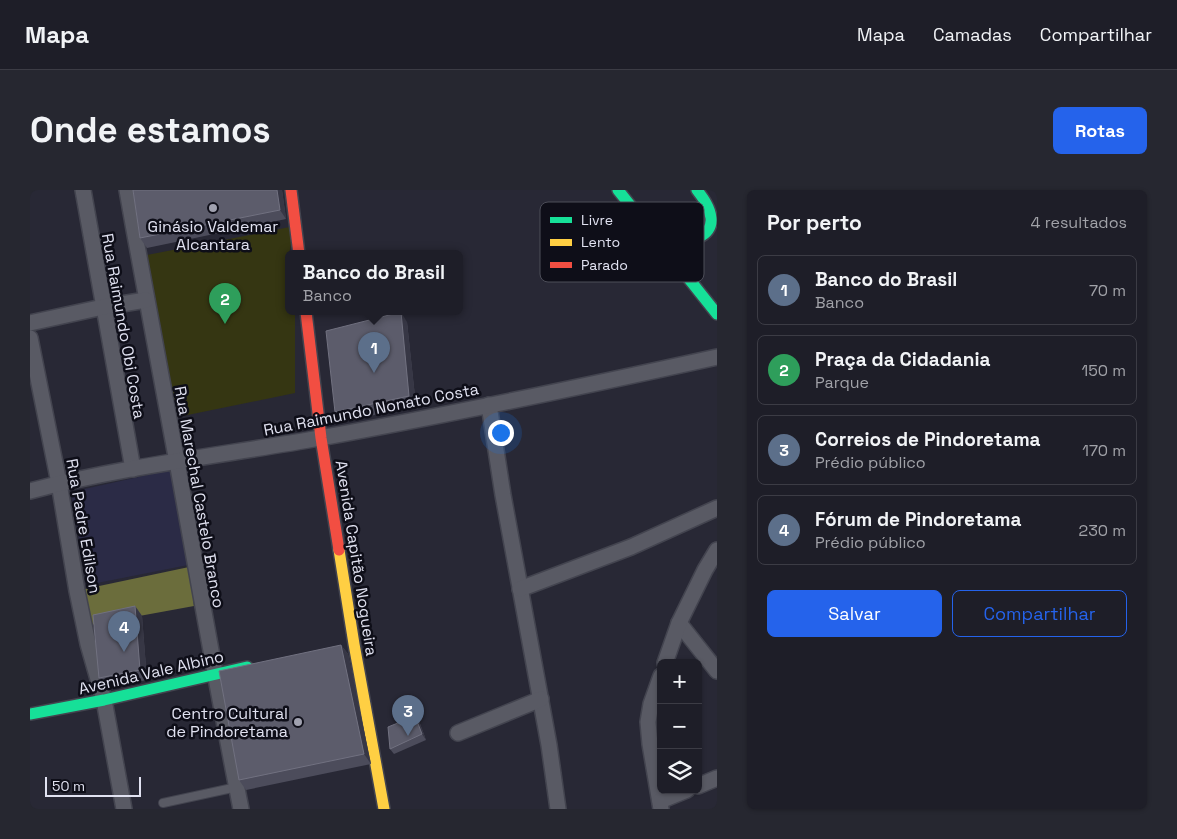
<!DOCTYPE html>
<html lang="pt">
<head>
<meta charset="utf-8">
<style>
  :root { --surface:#1e1e28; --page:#262730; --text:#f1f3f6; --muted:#a1a2a8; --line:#3c3c45; --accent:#2563eb }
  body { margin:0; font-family:"Space Grotesk",sans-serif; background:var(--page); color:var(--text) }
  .controls { position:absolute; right:15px; bottom:15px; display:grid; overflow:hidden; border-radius:8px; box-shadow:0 1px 4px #0004 }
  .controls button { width:45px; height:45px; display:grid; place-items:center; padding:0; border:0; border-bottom:1px solid var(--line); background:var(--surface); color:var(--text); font:25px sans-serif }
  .scale { position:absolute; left:15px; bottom:12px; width:96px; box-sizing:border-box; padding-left:5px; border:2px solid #e1e2f1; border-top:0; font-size:14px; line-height:18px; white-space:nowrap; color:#e1e2f1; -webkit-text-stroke:4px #0e0e18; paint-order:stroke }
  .you { position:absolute; left:470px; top:242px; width:18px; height:18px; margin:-12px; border:4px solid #fff; border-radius:50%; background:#1a73e8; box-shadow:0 0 0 8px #1a73e833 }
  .badge { display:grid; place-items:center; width:32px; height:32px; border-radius:50%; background:var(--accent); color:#fff; font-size:16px; font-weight:700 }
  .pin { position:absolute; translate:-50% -41px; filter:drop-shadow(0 1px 2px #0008) }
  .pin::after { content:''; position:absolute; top:26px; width:18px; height:15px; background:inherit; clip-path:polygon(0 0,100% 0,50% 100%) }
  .popup { position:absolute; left:255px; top:60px; width:178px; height:65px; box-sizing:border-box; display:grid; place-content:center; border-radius:8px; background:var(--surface); filter:drop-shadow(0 1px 4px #0005); font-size:16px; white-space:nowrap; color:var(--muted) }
  .popup b { font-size:19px; color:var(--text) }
  .popup::after { content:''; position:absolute; left:50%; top:100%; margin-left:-10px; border:10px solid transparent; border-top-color:var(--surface) }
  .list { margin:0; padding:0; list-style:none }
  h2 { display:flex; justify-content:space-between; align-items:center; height:65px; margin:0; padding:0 20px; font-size:21px }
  h2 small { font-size:16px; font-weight:400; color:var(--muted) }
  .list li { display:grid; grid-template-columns:32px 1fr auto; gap:15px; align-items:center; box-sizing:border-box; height:70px; margin:0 10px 10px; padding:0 10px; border:1px solid var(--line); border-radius:8px }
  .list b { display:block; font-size:19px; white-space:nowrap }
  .list p { margin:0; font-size:16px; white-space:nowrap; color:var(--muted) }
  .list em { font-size:16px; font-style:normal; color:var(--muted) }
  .actions { display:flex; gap:10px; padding:15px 20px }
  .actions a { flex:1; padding:11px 0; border:1px solid var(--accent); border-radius:8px; text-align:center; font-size:18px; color:var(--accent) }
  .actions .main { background:var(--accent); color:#fff }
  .icon { flex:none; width:28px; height:28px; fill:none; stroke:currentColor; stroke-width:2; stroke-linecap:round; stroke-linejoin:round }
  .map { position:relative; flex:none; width:687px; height:619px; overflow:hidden; border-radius:8px }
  header { display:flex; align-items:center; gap:30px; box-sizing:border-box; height:70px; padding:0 25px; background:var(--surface); border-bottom:1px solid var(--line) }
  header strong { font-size:24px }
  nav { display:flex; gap:28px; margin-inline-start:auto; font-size:18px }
  .intro { display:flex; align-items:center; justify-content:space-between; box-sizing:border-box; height:120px; padding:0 30px }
  h1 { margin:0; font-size:35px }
  .button { padding:12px 22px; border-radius:8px; background:var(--accent); color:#fff; font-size:18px; font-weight:700 }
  main { display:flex; gap:30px; padding:0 30px }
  aside { flex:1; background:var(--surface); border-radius:8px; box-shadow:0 1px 4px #0004 }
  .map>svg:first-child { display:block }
  .built { fill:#2b2b46 }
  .green { fill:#353612 }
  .water { fill:#6b6d3c }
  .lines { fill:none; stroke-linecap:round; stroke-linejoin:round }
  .lane-casing { stroke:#43444f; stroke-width:10 }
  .street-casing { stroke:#43444f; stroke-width:18 }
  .fast-casing { stroke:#43444f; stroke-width:14 }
  .slow-casing { stroke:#43444f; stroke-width:14 }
  .jam-casing { stroke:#43444f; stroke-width:14 }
  .lane { stroke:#595a64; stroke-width:8 }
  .street { stroke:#595a64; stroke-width:15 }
  .fast { stroke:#16e098; stroke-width:11 }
  .slow { stroke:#ffcf43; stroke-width:11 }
  .jam { stroke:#f24e42; stroke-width:11 }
  .wall { fill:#4c4c5b }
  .shaded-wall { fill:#373745 }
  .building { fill:#5c5c6b; stroke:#717180 }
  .poi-dot { fill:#a0a1af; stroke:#0e0e18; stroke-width:2 }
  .labels { text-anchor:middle; stroke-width:5; stroke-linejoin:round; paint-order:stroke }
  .poi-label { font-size:16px; fill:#e1e2f1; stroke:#0e0e18 }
  .street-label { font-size:16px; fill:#e1e2f1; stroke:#0e0e18 }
  .key { fill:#0e0e18; stroke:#4d4e59; stroke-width:1 }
  .key-label { font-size:14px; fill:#e1e2f1 }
</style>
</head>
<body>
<header>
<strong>Mapa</strong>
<nav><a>Mapa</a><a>Camadas</a><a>Compartilhar</a></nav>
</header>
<div class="intro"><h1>Onde estamos</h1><a class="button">Rotas</a></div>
<main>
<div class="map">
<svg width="687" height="619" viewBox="0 0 687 619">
  <rect width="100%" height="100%" fill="#282835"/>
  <path class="built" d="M140,280L158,375L57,395L41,302Z"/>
  <path class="green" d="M265,36L259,64V122H265V203L138,229L117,65Z"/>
  <path class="water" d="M159,377L164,416L60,435L55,399Z"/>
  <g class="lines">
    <g class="lane-casing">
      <path id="lane" d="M133,613L207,597"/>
    </g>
    <g class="street-casing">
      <g id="street">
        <path d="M53,0L103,279"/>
        <path d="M97,0C113,91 130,182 147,272C168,388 188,504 211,619"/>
        <path d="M0,133L73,117L116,110"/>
        <path d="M0,148L29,293L47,401L58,454L74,510L94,619"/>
        <path d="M459,215L473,305L519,555L528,619"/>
        <path d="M0,301C95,276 194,265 290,248C423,224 555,196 687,167"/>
        <path d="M490,399L601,357L687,318"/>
        <path d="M649,433L687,481"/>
        <path d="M635,473L649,433L675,380L687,360"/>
        <path d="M631,486L621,514L618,532L620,554L631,619"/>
        <path d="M428,543L511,509"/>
        <path d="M668,596L687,588"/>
        <path d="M630,611L657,600"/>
      </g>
    </g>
    <g class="fast-casing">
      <g id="fast">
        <path d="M588,0L687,124"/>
        <path d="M624,28C630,35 636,42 644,46C659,54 683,47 681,28C680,17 673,8 667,0"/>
        <path d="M0,524L74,510L217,477"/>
      </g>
    </g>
    <g class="slow-casing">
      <path id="slow" d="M309,360L324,454L354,619"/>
    </g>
    <g class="jam-casing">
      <g id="jam">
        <path d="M261,0L269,64"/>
        <path d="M276,122L291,248L309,360"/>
      </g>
    </g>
    <use href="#lane" class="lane"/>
    <use href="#street" class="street"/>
    <use href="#fast" class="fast"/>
    <use href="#slow" class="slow"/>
    <use href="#jam" class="jam"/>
  </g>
  <g class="wall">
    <path d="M103,0H252L256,29L117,58L110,48Z"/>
    <path d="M377,132L386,216L312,232L305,222Z"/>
    <path d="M105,416L112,426L117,490L76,498L69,488Z"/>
    <path d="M311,455L318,464L341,574L216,600L209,590Z"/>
    <path d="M385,526L389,531L396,550L364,564L360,559Z"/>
  </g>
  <g class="shaded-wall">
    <path d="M247,0H252L256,29L250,20Z"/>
    <path d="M371,122L377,132L386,216L379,206Z"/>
    <path d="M105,416L112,426L117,490L110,480Z"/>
    <path d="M311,455L318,464L341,574L334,564Z"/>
    <path d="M385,526L389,531L396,550L392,544Z"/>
  </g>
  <g class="building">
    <path d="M103,0H247L250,20L110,48Z"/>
    <path d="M371,122L379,206L305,222L296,141Z"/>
    <path d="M105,416L110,480L69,488L63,425Z"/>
    <path d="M311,455L334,564L209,590L189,481Z"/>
    <path d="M385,526L392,544L360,559L358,537Z"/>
  </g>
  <g class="poi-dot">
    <circle cx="183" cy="18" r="5"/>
    <circle cx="268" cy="532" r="5"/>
  </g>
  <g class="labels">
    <g class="poi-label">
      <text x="183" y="42">Ginásio Valdemar<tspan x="183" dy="18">Alcantara</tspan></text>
      <text x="258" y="529" text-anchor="end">Centro Cultural<tspan x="258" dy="18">de Pindoretama</tspan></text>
    </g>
    <g class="street-label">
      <text transform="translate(94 136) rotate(80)" y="6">Rua Raimundo Obi Costa</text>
      <text transform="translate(341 219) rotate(-11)" y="6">Rua Raimundo Nonato Costa</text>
      <text transform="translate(170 307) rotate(80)" y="6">Rua Marechal Castelo Branco</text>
      <text transform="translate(54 336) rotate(80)" y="6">Rua Padre Edilson</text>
      <text transform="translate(327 368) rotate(81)" y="6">Avenida Capitão Nogueira</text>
      <text transform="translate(121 482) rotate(-13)" y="6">Avenida Vale Albino</text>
    </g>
  </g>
  <rect x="510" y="12" width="164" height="80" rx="8" class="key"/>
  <rect x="520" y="27" width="22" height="6" fill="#16e098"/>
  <rect x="520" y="49" width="22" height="7" fill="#ffcf43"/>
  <rect x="520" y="72" width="22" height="6" fill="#f24e42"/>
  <g class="key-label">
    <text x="551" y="35">Livre</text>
    <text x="551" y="57">Lento</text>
    <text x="551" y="80">Parado</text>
  </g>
</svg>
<div class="controls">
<button>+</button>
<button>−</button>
<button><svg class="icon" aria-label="layers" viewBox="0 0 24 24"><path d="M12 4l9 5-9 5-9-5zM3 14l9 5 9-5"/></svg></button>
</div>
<div class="scale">50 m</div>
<div class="you"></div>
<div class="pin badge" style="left:344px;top:183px;background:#5c6f8a">1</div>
<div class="popup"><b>Banco do Brasil</b>Banco</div>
<div class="pin badge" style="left:195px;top:134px;background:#2e9e5b">2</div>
<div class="pin badge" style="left:378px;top:546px;background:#5c6f8a">3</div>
<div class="pin badge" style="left:94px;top:462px;background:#5c6f8a">4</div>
</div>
<aside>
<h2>Por perto<small>4 resultados</small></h2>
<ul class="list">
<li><span class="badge" style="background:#5c6f8a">1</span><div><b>Banco do Brasil</b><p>Banco</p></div><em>70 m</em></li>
<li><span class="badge" style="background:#2e9e5b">2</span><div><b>Praça da Cidadania</b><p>Parque</p></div><em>150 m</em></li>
<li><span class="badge" style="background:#5c6f8a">3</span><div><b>Correios de Pindoretama</b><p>Prédio público</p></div><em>170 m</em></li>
<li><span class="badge" style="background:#5c6f8a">4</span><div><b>Fórum de Pindoretama</b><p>Prédio público</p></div><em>230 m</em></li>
</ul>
<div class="actions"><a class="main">Salvar</a><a>Compartilhar</a></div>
</aside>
</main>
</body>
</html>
